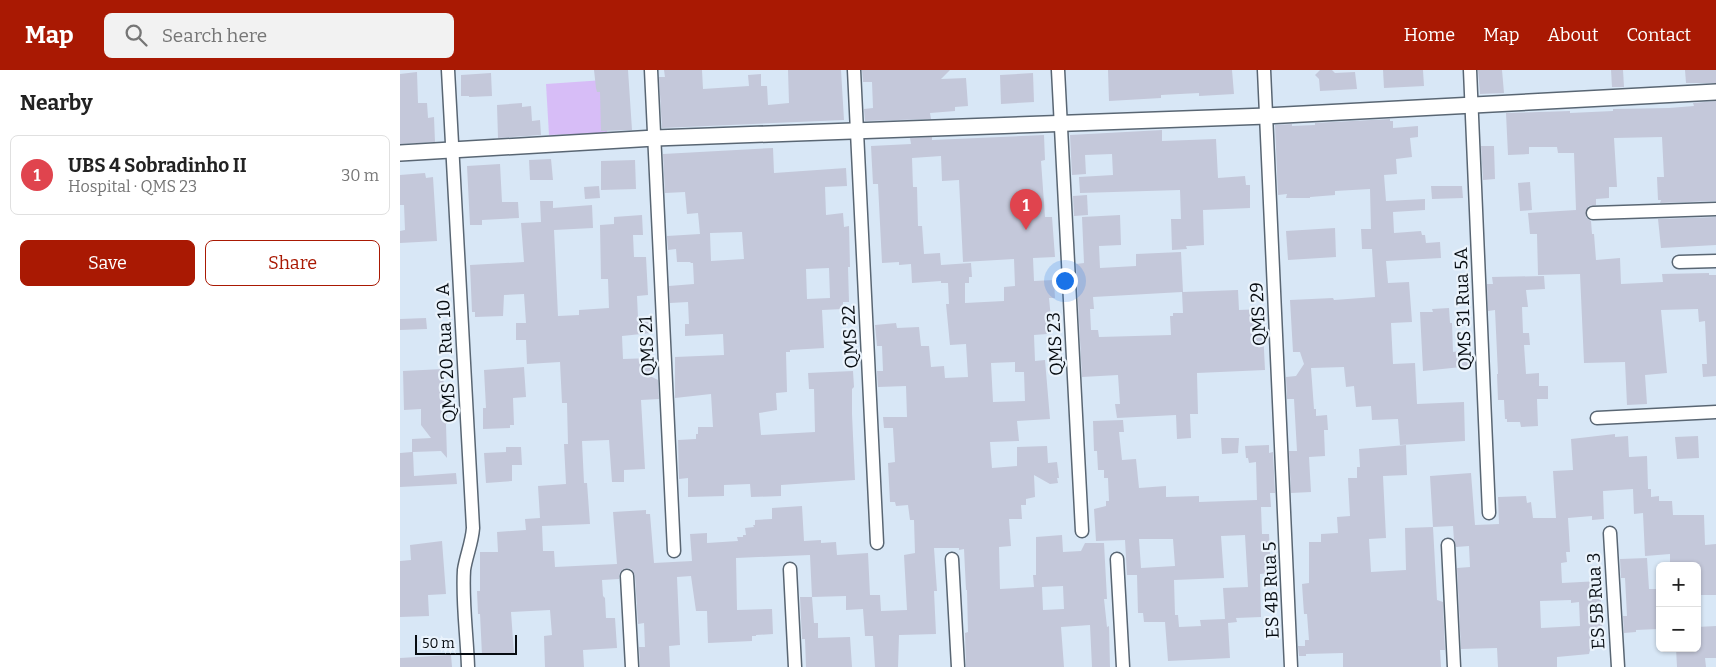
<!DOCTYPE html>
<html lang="en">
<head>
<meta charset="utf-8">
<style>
  :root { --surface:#fff; --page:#f2f2f2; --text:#222; --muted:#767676; --line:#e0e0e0; --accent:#a91903 }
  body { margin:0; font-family:Bitter,serif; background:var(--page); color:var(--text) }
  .controls { position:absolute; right:15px; bottom:15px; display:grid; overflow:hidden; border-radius:8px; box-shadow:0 1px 4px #0004 }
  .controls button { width:45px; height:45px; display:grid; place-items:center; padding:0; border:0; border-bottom:1px solid var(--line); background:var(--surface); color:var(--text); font:25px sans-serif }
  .scale { position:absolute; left:15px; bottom:12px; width:102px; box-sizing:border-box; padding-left:5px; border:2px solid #070c11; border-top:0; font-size:14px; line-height:18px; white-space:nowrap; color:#070c11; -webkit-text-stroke:4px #eaf3fc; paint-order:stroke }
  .you { position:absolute; left:664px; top:210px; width:18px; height:18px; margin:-12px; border:4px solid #fff; border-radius:50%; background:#1a73e8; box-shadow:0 0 0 8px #1a73e833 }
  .badge { display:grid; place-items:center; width:32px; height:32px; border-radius:50%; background:var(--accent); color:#fff; font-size:16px; font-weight:700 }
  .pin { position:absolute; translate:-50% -41px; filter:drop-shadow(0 1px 2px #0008) }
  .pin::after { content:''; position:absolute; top:26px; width:18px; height:15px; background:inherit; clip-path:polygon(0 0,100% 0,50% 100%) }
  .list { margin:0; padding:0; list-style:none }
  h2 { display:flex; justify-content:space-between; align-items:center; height:65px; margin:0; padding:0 20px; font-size:21px }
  h2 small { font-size:16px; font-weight:400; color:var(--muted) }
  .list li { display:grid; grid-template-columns:32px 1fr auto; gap:15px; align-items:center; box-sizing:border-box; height:80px; margin:0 10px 10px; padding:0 10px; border:1px solid var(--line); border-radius:8px }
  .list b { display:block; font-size:19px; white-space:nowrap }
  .list p { margin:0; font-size:16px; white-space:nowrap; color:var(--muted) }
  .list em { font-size:16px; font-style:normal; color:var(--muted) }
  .actions { display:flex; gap:10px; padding:15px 20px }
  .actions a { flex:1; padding:11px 0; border:1px solid var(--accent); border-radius:8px; text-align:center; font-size:18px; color:var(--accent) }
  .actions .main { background:var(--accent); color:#fff }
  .icon { flex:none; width:28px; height:28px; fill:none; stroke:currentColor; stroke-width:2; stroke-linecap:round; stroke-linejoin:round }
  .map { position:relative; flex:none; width:1316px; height:597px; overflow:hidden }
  header { display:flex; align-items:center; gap:30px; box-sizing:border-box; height:70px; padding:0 25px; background:var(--accent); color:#fff }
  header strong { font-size:24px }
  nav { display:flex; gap:28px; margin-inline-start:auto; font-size:18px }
  .search { width:350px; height:45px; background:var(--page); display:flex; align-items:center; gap:12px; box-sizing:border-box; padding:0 18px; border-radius:8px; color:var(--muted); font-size:19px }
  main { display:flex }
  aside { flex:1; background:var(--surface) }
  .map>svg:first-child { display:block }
  .green { fill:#d7bdf7 }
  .building { fill:#c4c8da; fill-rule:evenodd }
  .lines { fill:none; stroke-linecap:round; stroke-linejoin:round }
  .minor-casing { stroke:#596673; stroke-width:15 }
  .tertiary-casing { stroke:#596673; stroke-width:18 }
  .minor { stroke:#fff; stroke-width:12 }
  .tertiary { stroke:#fff; stroke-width:15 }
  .labels { text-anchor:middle; stroke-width:4.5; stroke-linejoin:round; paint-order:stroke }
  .street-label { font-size:18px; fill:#070c11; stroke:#eaf3fc }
</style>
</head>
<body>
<header>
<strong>Map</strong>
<div class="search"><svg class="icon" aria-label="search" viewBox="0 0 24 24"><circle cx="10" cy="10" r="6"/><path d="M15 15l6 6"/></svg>Search here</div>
<nav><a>Home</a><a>Map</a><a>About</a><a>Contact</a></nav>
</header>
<main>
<aside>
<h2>Nearby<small></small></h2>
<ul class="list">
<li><span class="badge" style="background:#e0444e">1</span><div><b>UBS 4 Sobradinho II</b><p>Hospital · QMS 23</p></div><em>30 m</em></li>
</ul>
<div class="actions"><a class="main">Save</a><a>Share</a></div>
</aside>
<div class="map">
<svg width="1316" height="597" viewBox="0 0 1316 597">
  <rect width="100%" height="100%" fill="#d8e7f6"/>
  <path class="green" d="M204,10L207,63L149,65L146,14Z"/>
  <g class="building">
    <path d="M194,0H228L232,60L201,61L200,22H197L196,18Z"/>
    <path d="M264,0H302L303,19L349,16L348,5L361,4V16H367L368,35L389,33L388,0H441L444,50L262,58L259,7H265Z"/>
    <path d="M462,0H550L541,9L566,8L568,36L555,37V41L530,43L531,49L465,51L464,39L473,38L472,12H463Z"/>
    <path d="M708,0H832L834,24L799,26V23L761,25V28L709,31Z"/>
    <path d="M920,0H932L935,3L955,2L957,19L920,21L919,9L915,5Z"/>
    <path d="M983,0H1023L1024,16L984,18Z"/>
    <path d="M1078,0H1102L1104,23L1080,24Z"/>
    <path d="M1211,0H1223L1224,17H1212Z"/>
    <path d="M1285,0H1316V13H1286Z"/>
    <path d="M17,2L18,33H27L28,48L34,47L35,72L0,74V4Z"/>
    <path d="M91,3L92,26L69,27V26H61V5Z"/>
    <path d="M633,3L634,32L601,34L600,5Z"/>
    <path d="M1316,31V131L1260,133L1261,130H1258L1257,107H1264L1262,67L1214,68L1217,117H1209V128L1196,129V135L1189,136L1186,140V147L1191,151L1192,164H1194L1196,190L1220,188L1221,214L1263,212L1262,204L1309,203V205H1316V306L1303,307L1302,294H1307L1305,251L1299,252L1298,239L1261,240L1267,303L1245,305L1247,334L1227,335L1225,292L1184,293L1180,204L1138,205L1137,164H1130L1128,143L1176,140L1174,83H1158L1157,77H1129V84L1108,85L1106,43L1170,41V43L1213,41V39L1269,38L1294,36L1293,33Z"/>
    <path d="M122,33V37L131,36L132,51L140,50L141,65L98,68L97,35Z"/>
    <path d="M990,49V51H993V58L1018,56V67L1010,68L1012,87L996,89L997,104L984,105L986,131L1025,129V140L993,142L994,163L1021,161L1022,165H1025L1026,173L1040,172L1041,188L986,191L988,213L1009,212L1012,252L991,253L993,294L1015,293L1017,334L1064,332L1065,371L1000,375L998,349L972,350L971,336L956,337L954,316L946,317L944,297L911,298L914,339H916V346L927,345L928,360H924L925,386L909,387L911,422L891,423L889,381H897L894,329H887L886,307L896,306L904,294L900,282H893L890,230L933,228L934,230L975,227L972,179H962L961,159H971L970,119L935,121V125L910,127V128H886L887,124L878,125L875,55L892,54V56L915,55V53Z"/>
    <path d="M762,60V71L816,69L818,108L845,106L846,115H850V138L803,140L804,175L790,176H786L787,179L772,180L771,149H781L780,120L680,123L679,107L713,105L712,84L685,85L686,104L672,105L670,65Z"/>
    <path d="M644,65L645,90L641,91L645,147H652L655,187L633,188L634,211L654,210L655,228H649L651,249H646L647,264L634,265L635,291L645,290L650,349L617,351L619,371L590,372L592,398L617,396V377L647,376L648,393L657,392L659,408H657L658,413L650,414L634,405L635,427L626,429V435H621L622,449H609L611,476L599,477L600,519L634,517L633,505H636V467L662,465L663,482L681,481L685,473H704L707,529H704L707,557L709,556L710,597H692L690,555L661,557L664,597H566L565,563L568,562L567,520H566L564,479L559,480V478H534L537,521H534L536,564L499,565L498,597H475L473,566H465L463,539L446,540V526L412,527L410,485L336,488L337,540L372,539L373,564L356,565V566H352V571L308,573L307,541H296L291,506L277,507L280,575L269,576L270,597H240L239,577H245L244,553L238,554L235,505L231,499L227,498L220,502L219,509L202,510L203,526L205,528L206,548H215L217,578L183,580L184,597H145L144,566L152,565L150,540L111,542L114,584L82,585L80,544H78L77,521H80V482H98L97,462L126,460L125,449L140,448L138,416L166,414L164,374H168L167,333H162L160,292L127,294L126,270H116V253H126L124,224L104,225L103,246L75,247V242H72L70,195L124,192L121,153L141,152L140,131H153V138L192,135L193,158L154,160L158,246L179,245V240L209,238L208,209H201L200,155L214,154V147L242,145L243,165H233L234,187H246L248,225L237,226L238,248H250L251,263L222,266L223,289L252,288V307L258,310L259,329L241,330L245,399L224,400V412H212L209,370L182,371L184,413H187L190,454L142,456L143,481H154L155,497L217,494L213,442L246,440V444H250L254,493L292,491L290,464L307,463V473L338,471L337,467H343V465H346L345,458L354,457L353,455H355V450L372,449V438L402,436L404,471L421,470V473L436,472L437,485L468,483L470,525H480L481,541L507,540L504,485L515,483L514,450H510L508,435L496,436L495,432H490L488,393L495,392L493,358H484L483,347H507L506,316L478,317L477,301H483L482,276H477L475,255L496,253L497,258L519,257L521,276H529L531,297L544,296L545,308L568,307L566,274L550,275L546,234H549L548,213H541V211L512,213L511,194L499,195V192L482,193L478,114H473L471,76L511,74L510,68L532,67V70ZM541,86L542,111L559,110L563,192L614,189L615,216L604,217V231L565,233V213H569V207H572L571,193L541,195L540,183L524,184L522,156H518L517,117H513L512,88ZM615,292V302H624L625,331L593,332L591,293ZM663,516L664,539L643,540L642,517Z"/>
    <path d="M1081,76H1094L1095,109L1083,110Z"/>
    <path d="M373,78L374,103L446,98L447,116L425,117L426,145L443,143L444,157L449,156L450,197H448L449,232H443V239L422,240L424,278L390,280V282H386L387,322L376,323L377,340L359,343L361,365L415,362L414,319H409L408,303L453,301L454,317L452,319V344L455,410L381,415V426L351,427L350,414L324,415V426L288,427V408L279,409L278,370L296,369V364H298V357H313L311,324L275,328V287L324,285L323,264L285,266V254H289L288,232L270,233L269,216L294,214L293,193H291L290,192H277L276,179L268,180L267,166L300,164L298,143L287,144L285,122L265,123L263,84ZM342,162L344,189L311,191L310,163ZM429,198L430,228L407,229L406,199Z"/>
    <path d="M151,89L153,110H130L129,90Z"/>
    <path d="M235,90L236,119L201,120V91Z"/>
    <path d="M100,94L102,132H118L119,148L82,150V155H70L67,96Z"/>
    <path d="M25,103L26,108L33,107L37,171L0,173V161L5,160L4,135H0V105Z"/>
    <path d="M1130,112L1132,140L1120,141L1118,113Z"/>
    <path d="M199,116L200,128L185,129L184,117Z"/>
    <path d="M1031,116H1062L1063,128L1032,129Z"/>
    <path d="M687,125L688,145L674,146L673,126Z"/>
    <path d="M720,145L721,175L699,176L700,198L736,196V184L781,182L783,222L838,220L839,240L862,239L865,300L797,303L798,344H790L791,368L777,369L776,345L717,348L715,334H720L718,305L682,307L676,194L684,193L682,147ZM782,222L783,243H773V246H770L771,265L699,267L698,260H691L690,239H694L693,227Z"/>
    <path d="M1316,147V175L1261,178L1258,149Z"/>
    <path d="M935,158L936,187L888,190L886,161Z"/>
    <path d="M1144,206L1145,219L1126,220L1128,237H1122L1123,263H1129L1130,275H1124L1126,304L1139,303V316H1148V329H1137L1138,356L1121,357L1120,352H1107V349H1105L1104,330H1098L1097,304H1098L1095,240L1088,241L1087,214H1093L1092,207Z"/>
    <path d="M1049,238L1050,253H1052L1053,282L1060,281V285H1071V296L1023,301L1020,242H1033L1032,239Z"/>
    <path d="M26,248L27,259L0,260V249Z"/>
    <path d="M124,297L126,327L113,328L114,355H110V358L83,359V338H86L84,300Z"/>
    <path d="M43,299L45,342H47V354H46L47,388L41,381L13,382L14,406L56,403L57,414L0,417V383L12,382V369L31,368L21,355V339L4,340L3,301Z"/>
    <path d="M723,350L724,362H719L722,390L736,389L739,418L766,416V427L799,426V432L857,430L856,392L849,393L848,388H846L845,376L869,375V383L873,382L875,423H870L871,437H861L862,464H869L871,503L860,504L861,547L836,548L837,552L828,553L830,588L768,591L765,552H744L743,543H738L737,505H727L725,470L696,471L694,439L706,436V431H709L708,408H704V400H698L697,381H694L693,351ZM845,465L848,517L823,518L825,549L800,550L801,556L779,557L778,545H775L774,510L824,508L821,466ZM739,469H773L775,496L741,498Z"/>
    <path d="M1215,364V367L1228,366L1229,387L1247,386L1248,419H1251V427L1259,426V431H1272L1273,445H1304L1305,475L1316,474V525H1297V496H1270V484L1245,486L1243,443L1234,444L1233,419L1203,421L1204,449L1192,450V446L1168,448L1170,482H1166L1167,492L1161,493L1162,513L1200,511L1203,573H1192V580H1190L1189,584L1157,587V597H1098L1097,578L1061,579L1057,498L1070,497L1069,476L1056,477L1054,470L1053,456L1033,457L1030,406L1071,403L1075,455L1099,454L1098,427L1126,426L1127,433L1131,432L1133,448H1156L1153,401L1173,400L1171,369ZM1171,530V533L1179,532L1180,556L1141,558L1140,531Z"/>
    <path d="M1298,366L1299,388L1277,389L1275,367Z"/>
    <path d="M821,368H839L838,383L822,384Z"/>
    <path d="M1006,375L1007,405L983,406L986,468L969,469L971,502L1006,500L1005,458L1033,457L1037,530L1043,532L1045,580H1040L1041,597H943V583L906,584V586H899L898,576H905V570H909L907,544H904L902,514L909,513V472H921V464L938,463L937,447L950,446L948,408H957V397H960L959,379Z"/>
    <path d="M106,377H121L122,395H112V411L86,413L84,383L106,382Z"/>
    <path d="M42,471L46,524L28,525L29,546L0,547V491L11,490L10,475Z"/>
    <path d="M1247,488L1249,519H1260V551L1258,552V559L1236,560V562L1224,563L1223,546H1227L1225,508H1221L1220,489Z"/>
    <path d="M400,527H412L414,553H418V568L450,567L452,597H406L405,569H402Z"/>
    <path d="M1316,556V588H1305L1306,597H1277L1276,578H1297V557Z"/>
    <path d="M51,585L52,597H0V588Z"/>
  </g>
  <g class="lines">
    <g class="minor-casing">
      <g id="minor">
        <path d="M48,0L73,458C72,473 66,486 64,500C62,532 67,565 68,597"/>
        <path d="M251,0L274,481"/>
        <path d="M454,0L477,473"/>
        <path d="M658,0L682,461"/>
        <path d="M864,0L891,597"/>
        <path d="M1070,0L1089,443"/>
        <path d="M1193,143L1316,139"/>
        <path d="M1279,192L1316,191"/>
        <path d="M1197,348L1316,342"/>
        <path d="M1210,463L1218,597"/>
        <path d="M1048,475L1054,597"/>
        <path d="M552,489L558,597"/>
        <path d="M717,489L723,597"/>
        <path d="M390,499L395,597"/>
        <path d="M227,506L232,597"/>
      </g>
    </g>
    <g class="tertiary-casing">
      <path id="tertiary" d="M0,83L255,68L867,46L1316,22"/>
    </g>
    <use href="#minor" class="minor"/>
    <use href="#tertiary" class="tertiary"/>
  </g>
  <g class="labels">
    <g class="street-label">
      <text transform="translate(1063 239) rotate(-92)" y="6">QMS 31 Rua 5A</text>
      <text transform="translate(858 244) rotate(-93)" y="6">QMS 29</text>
      <text transform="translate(450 267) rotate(-93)" y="6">QMS 22</text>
      <text transform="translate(655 274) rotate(-93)" y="6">QMS 23</text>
      <text transform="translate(247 276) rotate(-93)" y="6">QMS 21</text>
      <text transform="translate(46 283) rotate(-93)" y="6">QMS 20 Rua 10 A</text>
      <text transform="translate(871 520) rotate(-92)" y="6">ES 4B Rua 5</text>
      <text transform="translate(1196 531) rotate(-93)" y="6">ES 5B Rua 3</text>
    </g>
  </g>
</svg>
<div class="controls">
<button>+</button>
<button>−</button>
</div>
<div class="scale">50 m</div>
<div class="you"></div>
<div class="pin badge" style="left:626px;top:160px;background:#e0444e">1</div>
</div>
</main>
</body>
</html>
